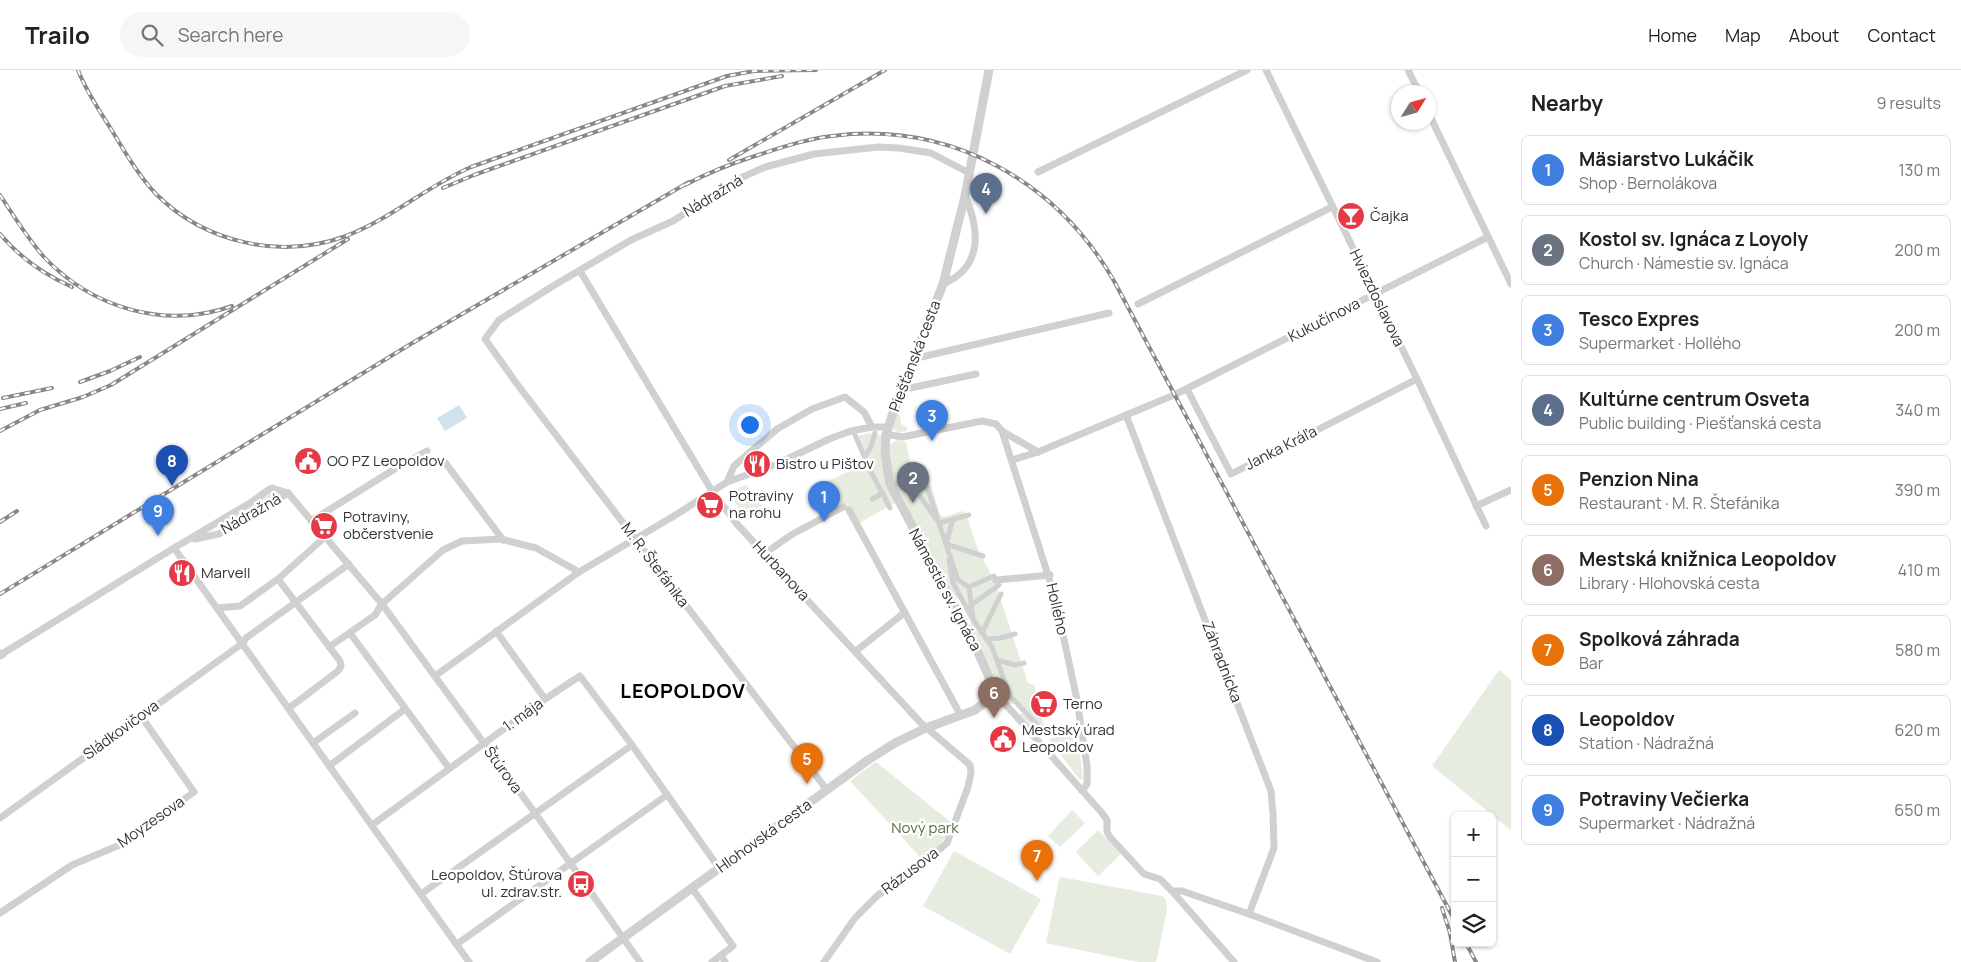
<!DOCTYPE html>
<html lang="en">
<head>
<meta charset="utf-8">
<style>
  :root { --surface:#fff; --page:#f6f6f6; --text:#222; --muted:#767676; --line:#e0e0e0; --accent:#7c3aed }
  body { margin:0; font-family:Manrope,sans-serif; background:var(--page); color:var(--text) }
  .controls { position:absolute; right:15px; bottom:15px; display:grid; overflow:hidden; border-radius:8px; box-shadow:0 1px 4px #0004 }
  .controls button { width:45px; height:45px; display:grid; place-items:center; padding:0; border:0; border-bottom:1px solid var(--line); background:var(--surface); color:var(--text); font:25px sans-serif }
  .compass { position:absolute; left:1391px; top:15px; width:45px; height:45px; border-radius:50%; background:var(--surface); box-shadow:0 1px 4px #0004; rotate:53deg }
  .you { position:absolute; left:749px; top:354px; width:18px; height:18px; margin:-12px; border:4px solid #fff; border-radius:50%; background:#1a73e8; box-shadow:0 0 0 8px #1a73e833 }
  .badge { display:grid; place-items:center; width:32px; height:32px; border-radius:50%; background:var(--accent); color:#fff; font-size:16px; font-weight:700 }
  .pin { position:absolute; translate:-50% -41px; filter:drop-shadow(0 1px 2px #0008) }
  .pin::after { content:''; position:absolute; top:26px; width:18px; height:15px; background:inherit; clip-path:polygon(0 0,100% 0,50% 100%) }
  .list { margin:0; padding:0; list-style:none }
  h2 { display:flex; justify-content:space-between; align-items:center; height:65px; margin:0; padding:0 20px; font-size:21px }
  h2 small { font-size:16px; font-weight:400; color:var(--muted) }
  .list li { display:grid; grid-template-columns:32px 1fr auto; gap:15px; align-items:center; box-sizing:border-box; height:70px; margin:0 10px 10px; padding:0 10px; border:1px solid var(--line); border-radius:8px }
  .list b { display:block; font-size:19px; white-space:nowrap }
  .list p { margin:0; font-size:16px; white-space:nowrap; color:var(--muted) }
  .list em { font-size:16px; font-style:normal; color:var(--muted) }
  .icon { flex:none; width:28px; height:28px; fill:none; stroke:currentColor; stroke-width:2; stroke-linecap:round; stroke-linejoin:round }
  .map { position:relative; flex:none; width:1511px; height:892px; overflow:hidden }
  header { display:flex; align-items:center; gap:30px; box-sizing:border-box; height:70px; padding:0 25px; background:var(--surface); border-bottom:1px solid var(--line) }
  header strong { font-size:24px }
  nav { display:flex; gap:28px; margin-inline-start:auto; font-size:18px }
  .search { width:350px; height:45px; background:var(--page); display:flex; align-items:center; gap:12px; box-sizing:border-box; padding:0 18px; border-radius:28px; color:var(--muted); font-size:19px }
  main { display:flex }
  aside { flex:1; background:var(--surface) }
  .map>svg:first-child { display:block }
  .green { fill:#e6ecdf }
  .water { fill:#cfe2ee }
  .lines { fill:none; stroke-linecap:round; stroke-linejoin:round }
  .pedestrian { stroke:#d0d0d0; stroke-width:5 }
  .minor { stroke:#d0d0d0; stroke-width:7 }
  .tertiary { stroke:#d0d0d0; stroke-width:9 }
  .rail-casing { stroke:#888; stroke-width:4 }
  .rail { stroke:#fff; stroke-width:2; stroke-dasharray:5.5; stroke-linecap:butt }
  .labels { text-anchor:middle; stroke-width:5; stroke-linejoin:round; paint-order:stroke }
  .street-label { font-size:15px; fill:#333; stroke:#fff }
  .poi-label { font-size:15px; fill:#333; stroke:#fff; text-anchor:start }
  .park-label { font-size:15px; fill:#56703f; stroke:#fff }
  .district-label { font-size:20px; font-weight:bold; letter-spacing:1px; fill:#000; stroke:#fff }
</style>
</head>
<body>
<header>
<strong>Trailo</strong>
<div class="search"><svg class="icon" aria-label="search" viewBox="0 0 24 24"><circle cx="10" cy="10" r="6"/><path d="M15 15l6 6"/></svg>Search here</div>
<nav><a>Home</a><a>Map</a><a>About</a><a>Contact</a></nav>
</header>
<main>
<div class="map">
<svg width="1511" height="892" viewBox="0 0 1511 892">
  <rect width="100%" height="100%" fill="#fff"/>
  <g class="green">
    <path d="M904,325L905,326L900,341L901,354L907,357V361L898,363L891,356Z"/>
    <path d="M869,363L882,365L890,374L897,370L906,372L911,397L925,394L940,445L943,447L963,441L966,443L977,477L995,512L1028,613L1034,615L1046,664L1040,658L1035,663L1019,645L1023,642L1016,634H1009L999,623L995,609L974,566L969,548L959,529L951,523L902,429L861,452H858C850,438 850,433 833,437L827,425L822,428L817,416L859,397L861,401L867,398L854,367Z"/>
    <path d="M746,415L762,436L746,447L729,424V422Z"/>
    <path d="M272,421L274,425L273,431L268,429L235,448L234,446L264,425Z"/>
    <path d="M1499,600L1511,610V760L1432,696Z"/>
    <path d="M1077,661L1083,709L1080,710L1049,669Z"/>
    <path d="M876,692L952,753L941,775L923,790L850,711Z"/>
    <path d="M1072,740L1085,753L1060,777L1048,766Z"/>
    <path d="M1098,760L1121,784L1098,806L1076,782Z"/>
    <path d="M954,781L1041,829L1010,884L923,836Z"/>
    <path d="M1061,807L1162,826L1166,830L1167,840L1156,892H1138L1046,873L1059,809Z"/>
  </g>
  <path class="water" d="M459,335L467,348L445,361L437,348Z"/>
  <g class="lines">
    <g class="pedestrian">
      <path d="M855,365L870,400L890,438"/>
      <path d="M865,386L871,377L875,363"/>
      <path d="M920,396L958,510L969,517L973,549L992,577L1010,626L1046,664"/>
      <path d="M899,412H905L918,403"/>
      <path d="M893,413L914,418L939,453L969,445"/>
      <path d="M872,429L883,423"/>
      <path d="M946,474L953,449"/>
      <path d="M946,474L983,486"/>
      <path d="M949,490L953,513L971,546"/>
      <path d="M969,517L994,506"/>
      <path d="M971,535L999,515"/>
      <path d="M982,563L1001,524"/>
      <path d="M986,569L1000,568L1015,564"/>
      <path d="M997,590L1015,595L1024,593"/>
    </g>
    <g class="minor">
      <path d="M1266,0L1417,309L1486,456"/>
      <path d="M1408,0L1419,22"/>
      <path d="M1428,42L1511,214"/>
      <path d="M1038,102L1247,0"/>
      <path d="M580,201L712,421L736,453L921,653L970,695L971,703L968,717L947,773L921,796L878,825L855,848L824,892"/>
      <path d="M943,214C983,197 980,160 965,126"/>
      <path d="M1138,234L1332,137"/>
      <path d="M913,289L1109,243"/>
      <path d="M1187,319L1231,404L1417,309"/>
      <path d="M901,320L976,304"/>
      <path d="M1126,345L1271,721L1273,744L1274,778L1249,844"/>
      <path d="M1002,361L1055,527L1077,630L1087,696V714L1082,721"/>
      <path d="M886,364L902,367L982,351L996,354L1002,361L1038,382"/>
      <path d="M1012,390L1038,382L1174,325L1488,167"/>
      <path d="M444,391L503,470"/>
      <path d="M727,412L734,396L777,359L812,339L845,327L864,342L872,357"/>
      <path d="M288,423L382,534L535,743L640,892"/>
      <path d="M1476,436L1511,420"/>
      <path d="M849,440L961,646"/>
      <path d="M311,451L398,397L427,381"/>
      <path d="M195,469L219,464L288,423"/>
      <path d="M174,478L469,892"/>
      <path d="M764,484L791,465L843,437"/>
      <path d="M278,509L340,591L341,596L338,601L289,638"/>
      <path d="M996,510L1050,505"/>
      <path d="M217,538L240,536L278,509L325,467"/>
      <path d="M496,561L545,629"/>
      <path d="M350,563L449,698"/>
      <path d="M329,577L375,545L382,534L443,480L462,471L501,469L528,476L536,478L579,502"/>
      <path d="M856,581L904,543"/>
      <path d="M2,584L174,478L250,433L268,420L272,418L288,423"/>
      <path d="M435,606L579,502L674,446L727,412L777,394L829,369L851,361L872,357H888"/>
      <path d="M990,625L1001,630L1008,637L1102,743L1107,750V762L1110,767L1144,804L1160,809L1172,821H1182L1249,844L1377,892"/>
      <path d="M313,673L355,643"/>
      <path d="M329,696L405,639"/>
      <path d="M827,720L517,314L485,269L499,250L553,216L631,170L673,151L736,110L765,97L814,84L878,77L899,78L931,83L969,103"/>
      <path d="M0,748L243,573L246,568L349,494"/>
      <path d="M372,755L545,629L580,606L632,675L719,798"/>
      <path d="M692,818L733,876L712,892"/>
      <path d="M1172,821L1234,892"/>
      <path d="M421,824L632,675"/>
      <path d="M0,843L72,795L122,774L194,722L141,646"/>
      <path d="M457,874L667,725"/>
      <path d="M721,885L725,892"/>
    </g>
    <g class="tertiary">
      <path d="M0,585L2,584"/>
      <path d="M590,892L868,690L895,673L926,658L975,640L984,633L990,625L991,618L989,607L971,567L890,414L885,383L886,364L895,337L943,214L965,126L989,0"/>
    </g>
    <g class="rail-casing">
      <g id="rail">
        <path d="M78,0C86,21 99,40 111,59C125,82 138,105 156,124C205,173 281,190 346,166C391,149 427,116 471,97L727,6L754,1L816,0"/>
        <path d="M729,90L885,0"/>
        <path d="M685,115C709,102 733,93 758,85C783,77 806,69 832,66C949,51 1056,110 1114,211L1455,851"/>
        <path d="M443,118L474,105L725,16L782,6"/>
        <path d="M0,125C14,146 27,168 44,187C92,238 165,260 232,236"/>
        <path d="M0,164C20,188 43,204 72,217"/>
        <path d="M80,312L110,301L140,287"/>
        <path d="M3,328L52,318"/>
        <path d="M0,339L26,333"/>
        <path d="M0,361L40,340L83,327L111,315L348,169"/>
        <path d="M0,452L17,441"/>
        <path d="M0,524L414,272L689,112"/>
        <path d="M1442,838L1450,863L1455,892"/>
        <path d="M1466,873L1476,892"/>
      </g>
    </g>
    <use href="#rail" class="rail"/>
  </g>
  <defs>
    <g id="bar-disc" transform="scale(1.4375)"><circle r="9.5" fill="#e63946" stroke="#fff"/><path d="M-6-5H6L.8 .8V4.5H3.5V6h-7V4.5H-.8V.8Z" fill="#fff"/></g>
    <g id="civic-disc" transform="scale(1.4375)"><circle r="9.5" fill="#e63946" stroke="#fff"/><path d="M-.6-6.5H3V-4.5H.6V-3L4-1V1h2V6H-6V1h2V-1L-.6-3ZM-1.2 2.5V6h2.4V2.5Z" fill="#fff"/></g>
    <g id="restaurant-disc" transform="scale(1.4375)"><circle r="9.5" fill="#e63946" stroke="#fff"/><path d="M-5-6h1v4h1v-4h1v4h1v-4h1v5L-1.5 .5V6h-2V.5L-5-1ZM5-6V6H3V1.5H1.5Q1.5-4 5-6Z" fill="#fff"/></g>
    <g id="supermarket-disc" transform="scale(1.4375)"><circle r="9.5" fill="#e63946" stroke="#fff"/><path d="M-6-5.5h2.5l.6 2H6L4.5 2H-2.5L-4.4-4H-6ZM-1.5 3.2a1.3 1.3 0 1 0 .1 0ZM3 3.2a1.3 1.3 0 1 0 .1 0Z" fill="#fff"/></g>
    <g id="bus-disc" transform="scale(1.4375)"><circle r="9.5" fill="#e63946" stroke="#fff"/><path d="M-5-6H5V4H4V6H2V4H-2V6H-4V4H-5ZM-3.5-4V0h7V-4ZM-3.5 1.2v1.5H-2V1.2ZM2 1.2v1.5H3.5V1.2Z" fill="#fff"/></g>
  </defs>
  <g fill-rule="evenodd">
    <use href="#bar-disc" x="1351" y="146"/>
    <use href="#civic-disc" x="308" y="391"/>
    <use href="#restaurant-disc" x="757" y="394"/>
    <use href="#supermarket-disc" x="710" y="435"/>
    <use href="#supermarket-disc" x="324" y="456"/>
    <use href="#restaurant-disc" x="182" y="503"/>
    <use href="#supermarket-disc" x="1044" y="634"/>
    <use href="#civic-disc" x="1003" y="669"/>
    <use href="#bus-disc" x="581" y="814"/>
  </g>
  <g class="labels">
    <g class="street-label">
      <text transform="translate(713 126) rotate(-31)" y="5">Nádražná</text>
      <text transform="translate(1377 228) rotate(64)" y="5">Hviezdoslavova</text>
      <text transform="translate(1324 250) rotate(-27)" y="5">Kukučínova</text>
      <text transform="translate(915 286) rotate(-69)" y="5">Piešťanská cesta</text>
      <text transform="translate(1281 378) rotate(-27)" y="5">Janka Kráľa</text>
      <text transform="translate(251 444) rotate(-30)" y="5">Nádražná</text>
      <text transform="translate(655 495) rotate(53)" y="5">M. R. Štefánika</text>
      <text transform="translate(781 501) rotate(47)" y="5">Hurbanova</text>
      <text transform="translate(945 520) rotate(62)" y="5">Námestie sv. Ignáca</text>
      <text transform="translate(1057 539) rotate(77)" y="5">Hollého</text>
      <text transform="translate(1222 592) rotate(69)" y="5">Záhradnícka</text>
      <text transform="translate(523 645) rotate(-36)" y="5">1. mája</text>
      <text transform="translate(121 660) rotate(-36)" y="5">Sládkovičova</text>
      <text transform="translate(503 700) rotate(54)" y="5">Štúrova</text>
      <text transform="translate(151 752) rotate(-35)" y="5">Moyzesova</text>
      <text transform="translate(764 766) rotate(-36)" y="5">Hlohovská cesta</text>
      <text transform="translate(910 801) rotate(-37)" y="5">Rázusova</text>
    </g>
    <g class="poi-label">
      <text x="1370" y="151">Čajka</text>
      <text x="327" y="396">OO PZ Leopoldov</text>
      <text x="776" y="399">Bistro u Pištov</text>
      <text x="729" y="431">Potraviny<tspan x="729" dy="17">na rohu</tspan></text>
      <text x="343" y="452">Potraviny,<tspan x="343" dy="17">občerstvenie</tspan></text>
      <text x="201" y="508">Marvell</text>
      <text x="1063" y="639">Terno</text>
      <text x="1022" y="665">Mestský úrad<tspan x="1022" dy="17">Leopoldov</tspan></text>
      <text x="562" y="810" text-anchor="end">Leopoldov, Štúrova<tspan x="562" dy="17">ul. zdrav.str.</tspan></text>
    </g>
    <g class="park-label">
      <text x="925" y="763">Nový park</text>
    </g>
    <g class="district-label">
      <text x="683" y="628">LEOPOLDOV</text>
    </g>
  </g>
</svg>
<div class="controls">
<button>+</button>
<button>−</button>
<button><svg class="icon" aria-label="layers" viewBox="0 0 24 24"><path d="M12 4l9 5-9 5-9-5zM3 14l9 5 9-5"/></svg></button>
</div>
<svg class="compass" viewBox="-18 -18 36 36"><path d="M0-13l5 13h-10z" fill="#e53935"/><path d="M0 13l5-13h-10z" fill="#767676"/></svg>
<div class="you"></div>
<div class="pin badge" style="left:824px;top:452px;background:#3f7fe0">1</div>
<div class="pin badge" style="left:913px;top:433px;background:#6b7280">2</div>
<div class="pin badge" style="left:932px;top:371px;background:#3f7fe0">3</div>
<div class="pin badge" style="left:986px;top:144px;background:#5c6f8a">4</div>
<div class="pin badge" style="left:807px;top:714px;background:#e8710a">5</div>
<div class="pin badge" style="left:994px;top:648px;background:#8d6e63">6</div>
<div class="pin badge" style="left:1037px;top:811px;background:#e8710a">7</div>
<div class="pin badge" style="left:172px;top:416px;background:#1a4fb4">8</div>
<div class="pin badge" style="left:158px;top:466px;background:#3f7fe0">9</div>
</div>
<aside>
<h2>Nearby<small>9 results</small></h2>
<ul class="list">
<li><span class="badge" style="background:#3f7fe0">1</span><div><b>Mäsiarstvo Lukáčik</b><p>Shop · Bernolákova</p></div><em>130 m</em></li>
<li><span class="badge" style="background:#6b7280">2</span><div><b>Kostol sv. Ignáca z Loyoly</b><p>Church · Námestie sv. Ignáca</p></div><em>200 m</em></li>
<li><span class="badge" style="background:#3f7fe0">3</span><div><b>Tesco Expres</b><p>Supermarket · Hollého</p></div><em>200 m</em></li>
<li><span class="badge" style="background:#5c6f8a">4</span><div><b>Kultúrne centrum Osveta</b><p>Public building · Piešťanská cesta</p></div><em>340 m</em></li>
<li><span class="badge" style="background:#e8710a">5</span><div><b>Penzion Nina</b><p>Restaurant · M. R. Štefánika</p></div><em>390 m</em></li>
<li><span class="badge" style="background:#8d6e63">6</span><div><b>Mestská knižnica Leopoldov</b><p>Library · Hlohovská cesta</p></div><em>410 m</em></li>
<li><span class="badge" style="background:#e8710a">7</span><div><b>Spolková záhrada</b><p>Bar</p></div><em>580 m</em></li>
<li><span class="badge" style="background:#1a4fb4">8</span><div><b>Leopoldov</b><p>Station · Nádražná</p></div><em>620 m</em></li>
<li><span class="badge" style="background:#3f7fe0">9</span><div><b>Potraviny Večierka</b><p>Supermarket · Nádražná</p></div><em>650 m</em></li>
</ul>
</aside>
</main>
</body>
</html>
